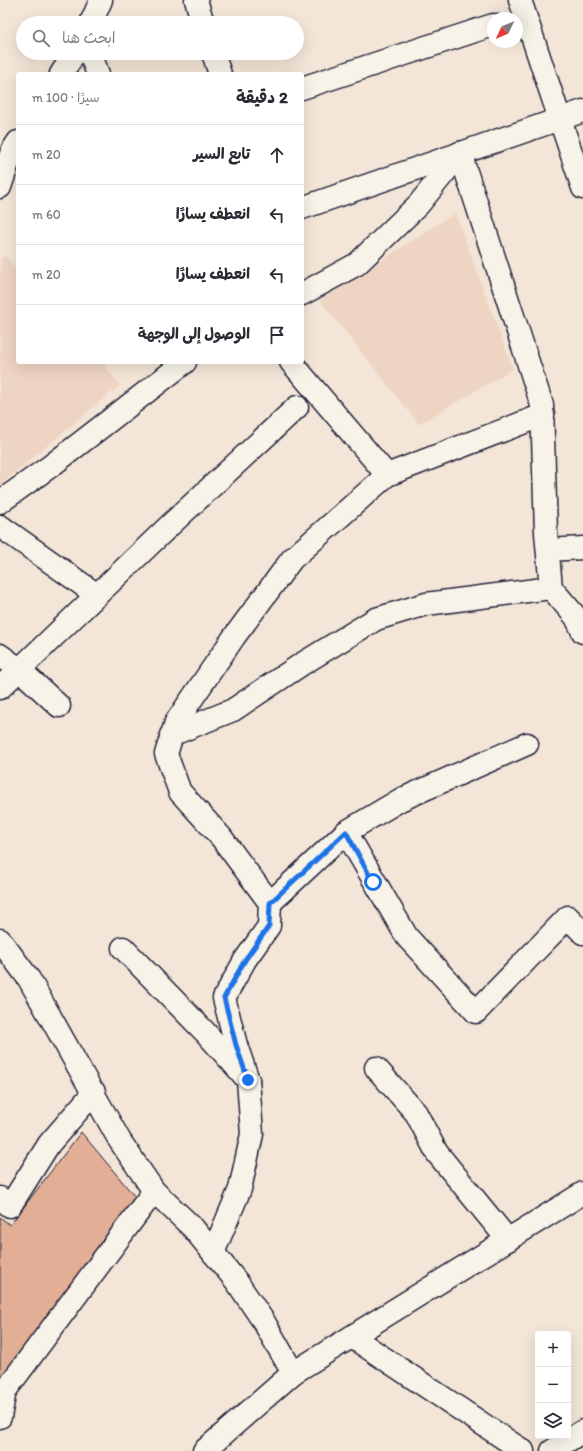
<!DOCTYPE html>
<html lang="ar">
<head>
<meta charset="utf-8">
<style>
  :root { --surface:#fff; --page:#f2f2f3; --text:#2b2b33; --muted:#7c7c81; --line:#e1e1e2 }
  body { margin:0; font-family:Itim,"Playpen Sans Arabic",sans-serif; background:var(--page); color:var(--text); direction:rtl }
  .controls { position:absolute; right:12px; bottom:12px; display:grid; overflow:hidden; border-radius:4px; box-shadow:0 4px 16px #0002 }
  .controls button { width:36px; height:36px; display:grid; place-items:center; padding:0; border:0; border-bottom:1px solid var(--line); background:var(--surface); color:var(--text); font:20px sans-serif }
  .compass { position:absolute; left:487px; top:12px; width:36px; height:36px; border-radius:50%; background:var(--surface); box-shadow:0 4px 16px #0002; rotate:226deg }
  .stop { position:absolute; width:12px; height:12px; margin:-9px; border:3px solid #1a73e8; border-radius:50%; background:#fff }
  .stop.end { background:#1a73e8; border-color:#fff; box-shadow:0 1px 4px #0008 }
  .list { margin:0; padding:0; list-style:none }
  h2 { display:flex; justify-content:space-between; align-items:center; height:52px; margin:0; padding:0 16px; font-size:17px }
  h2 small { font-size:13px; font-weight:400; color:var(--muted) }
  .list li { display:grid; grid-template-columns:26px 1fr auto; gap:12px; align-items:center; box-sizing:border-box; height:60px; padding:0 16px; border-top:1px solid var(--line) }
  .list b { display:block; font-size:15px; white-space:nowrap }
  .list em { font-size:13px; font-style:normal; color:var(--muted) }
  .icon { flex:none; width:22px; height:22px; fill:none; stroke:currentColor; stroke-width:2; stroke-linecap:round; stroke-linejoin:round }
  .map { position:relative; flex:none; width:583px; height:1451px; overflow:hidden; direction:ltr }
  .search { position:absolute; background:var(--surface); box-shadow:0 4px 16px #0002; left:16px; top:16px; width:288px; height:44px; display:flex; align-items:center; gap:10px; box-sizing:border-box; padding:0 14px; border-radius:22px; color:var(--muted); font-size:15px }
  .panel { position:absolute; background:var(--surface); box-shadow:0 4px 16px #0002; left:16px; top:72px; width:288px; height:292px; border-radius:4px; direction:rtl }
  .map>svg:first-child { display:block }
  .built { fill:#eed4c3 }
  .building { fill:#e2ae95; stroke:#22223b }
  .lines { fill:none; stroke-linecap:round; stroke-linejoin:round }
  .minor-casing { stroke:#22223b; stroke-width:25 }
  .minor { stroke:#f7f3e8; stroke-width:22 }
  .route { stroke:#1a73e8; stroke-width:5 }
</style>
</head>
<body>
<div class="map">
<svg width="583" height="1451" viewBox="0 0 583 1451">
  <rect width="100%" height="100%" fill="#f3e5d7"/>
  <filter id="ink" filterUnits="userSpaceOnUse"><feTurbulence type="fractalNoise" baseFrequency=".025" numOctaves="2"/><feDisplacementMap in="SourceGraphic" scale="8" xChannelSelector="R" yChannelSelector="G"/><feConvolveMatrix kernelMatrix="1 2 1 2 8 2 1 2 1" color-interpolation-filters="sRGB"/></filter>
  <g filter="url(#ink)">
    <g class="built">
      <path d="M455,213L513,369L419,424L320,300Z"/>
      <path d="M5,255L18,271V362H108L104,365L120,385L0,485V259Z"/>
    </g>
    <path class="building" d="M81,1132L136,1198L0,1380V1217L10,1225Z"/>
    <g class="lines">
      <g class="minor-casing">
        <g id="minor">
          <path d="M196,0L203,23"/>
          <path d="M520,0L583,188"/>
          <path d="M91,23L101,0"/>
          <path d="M90,53L98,74"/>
          <path d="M213,53L220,74"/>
          <path d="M61,74L75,53"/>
          <path d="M302,88L493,25"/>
          <path d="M460,153L542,405L546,533L551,588L576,617L583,632"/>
          <path d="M0,187L12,151L18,142"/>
          <path d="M302,208L583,111"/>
          <path d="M302,294L357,264L419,204L460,153"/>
          <path d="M291,362L387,475"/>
          <path d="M0,502L52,465L185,362"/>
          <path d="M0,526L97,595"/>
          <path d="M548,550L583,548"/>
          <path d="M0,655L19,669L59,706"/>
          <path d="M0,688L168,527L297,407"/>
          <path d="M171,735L233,710L302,664L376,619L426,604L551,588"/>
          <path d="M346,832L400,800L527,744"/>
          <path d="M270,903L346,832L407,937L476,1012L568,917L583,933"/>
          <path d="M0,940L29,979L120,1141L154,1191L193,1228L237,1282L264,1322L293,1373"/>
          <path d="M123,948L205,1032L248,1080L252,1134L240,1189L213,1253"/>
          <path d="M376,1068L416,1113L437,1153L508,1240"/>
          <path d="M248,1080L236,1045L224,998L245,960L269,926L270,903L221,837L180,792L166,754L176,722L234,637L292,559L387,475L543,415"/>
          <path d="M0,1198L10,1206L49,1144L94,1092"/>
          <path d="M352,1337L523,1451"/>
          <path d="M0,1417L5,1391L154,1191"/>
          <path d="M204,1451L293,1373L583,1193"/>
          <path d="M552,1451L583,1431"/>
        </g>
      </g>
      <use href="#minor" class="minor"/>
    </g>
  </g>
  <g class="lines" filter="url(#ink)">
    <path class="route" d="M248,1080L236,1045L224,998L245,960L269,926L270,903L346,832L373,882"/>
  </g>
</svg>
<div class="controls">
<button>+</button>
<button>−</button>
<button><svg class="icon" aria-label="layers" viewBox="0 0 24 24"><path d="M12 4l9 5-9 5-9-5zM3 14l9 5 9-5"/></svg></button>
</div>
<svg class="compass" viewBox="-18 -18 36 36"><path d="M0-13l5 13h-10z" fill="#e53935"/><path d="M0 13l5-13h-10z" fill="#7c7c81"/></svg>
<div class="stop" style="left:373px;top:882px"></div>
<div class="stop end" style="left:248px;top:1080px"></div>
<div class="search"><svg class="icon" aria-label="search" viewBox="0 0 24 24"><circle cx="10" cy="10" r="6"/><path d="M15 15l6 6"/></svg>ابحث هنا</div>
<section class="panel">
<h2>2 دقيقة<small>سيرًا · 100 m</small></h2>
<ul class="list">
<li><svg class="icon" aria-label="ahead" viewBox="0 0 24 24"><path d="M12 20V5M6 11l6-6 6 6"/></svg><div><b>تابع السير</b></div><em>20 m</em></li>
<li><svg class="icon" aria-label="left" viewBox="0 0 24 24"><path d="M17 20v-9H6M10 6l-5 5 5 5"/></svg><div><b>انعطف يسارًا</b></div><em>60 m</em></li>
<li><svg class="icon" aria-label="left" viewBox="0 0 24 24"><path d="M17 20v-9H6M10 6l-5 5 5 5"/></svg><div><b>انعطف يسارًا</b></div><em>20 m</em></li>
<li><svg class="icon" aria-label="arrive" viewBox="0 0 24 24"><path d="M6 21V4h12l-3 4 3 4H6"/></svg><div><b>الوصول إلى الوجهة</b></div></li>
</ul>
</section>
</div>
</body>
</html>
